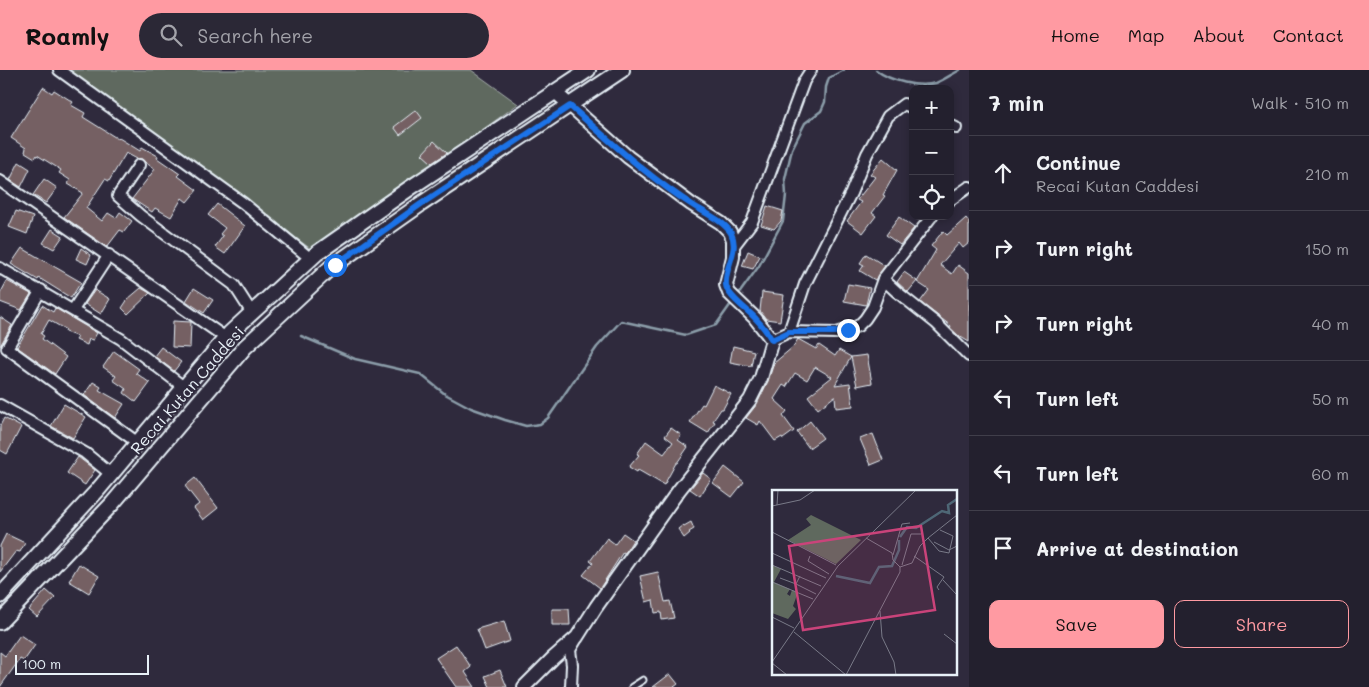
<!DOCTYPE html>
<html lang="en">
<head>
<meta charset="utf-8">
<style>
  :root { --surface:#23202e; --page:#2b2836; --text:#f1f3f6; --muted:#a3a3aa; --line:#403e4a; --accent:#ff9aa2 }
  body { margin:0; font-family:Mali,sans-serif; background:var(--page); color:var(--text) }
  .controls { position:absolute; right:15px; top:15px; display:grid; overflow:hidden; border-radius:10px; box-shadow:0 2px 8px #0003 }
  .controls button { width:45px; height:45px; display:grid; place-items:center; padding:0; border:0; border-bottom:1px solid var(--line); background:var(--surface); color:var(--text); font:25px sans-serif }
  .scale { position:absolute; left:15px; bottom:12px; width:134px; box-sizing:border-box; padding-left:5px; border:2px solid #e8f1f8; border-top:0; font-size:14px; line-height:18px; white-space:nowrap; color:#e8f1f8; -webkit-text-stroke:4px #2f2a3d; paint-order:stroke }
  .stop { position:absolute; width:15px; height:15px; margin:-11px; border:4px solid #1a73e8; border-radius:50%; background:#fff }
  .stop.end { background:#1a73e8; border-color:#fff; box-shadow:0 1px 5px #0008 }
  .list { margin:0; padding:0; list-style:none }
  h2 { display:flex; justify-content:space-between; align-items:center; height:65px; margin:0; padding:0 20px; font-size:21px }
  h2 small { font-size:16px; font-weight:400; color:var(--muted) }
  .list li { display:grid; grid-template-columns:32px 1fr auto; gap:15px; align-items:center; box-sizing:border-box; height:75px; padding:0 20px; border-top:1px solid var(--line) }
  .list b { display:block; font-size:19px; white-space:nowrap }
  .list p { margin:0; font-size:16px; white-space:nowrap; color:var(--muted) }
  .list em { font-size:16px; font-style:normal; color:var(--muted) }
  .actions { display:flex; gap:10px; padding:15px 20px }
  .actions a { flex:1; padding:11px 0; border:1px solid var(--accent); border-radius:10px; text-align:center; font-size:18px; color:var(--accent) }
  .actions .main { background:var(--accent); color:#111 }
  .icon { flex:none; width:28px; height:28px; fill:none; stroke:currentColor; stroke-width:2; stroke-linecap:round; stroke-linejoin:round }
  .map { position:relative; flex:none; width:969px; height:617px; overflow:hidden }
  header { display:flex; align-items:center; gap:30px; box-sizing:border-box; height:70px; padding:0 25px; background:var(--accent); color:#111 }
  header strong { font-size:24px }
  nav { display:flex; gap:28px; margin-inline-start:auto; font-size:18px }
  .search { width:350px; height:45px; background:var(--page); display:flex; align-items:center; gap:12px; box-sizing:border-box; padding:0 18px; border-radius:28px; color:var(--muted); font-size:19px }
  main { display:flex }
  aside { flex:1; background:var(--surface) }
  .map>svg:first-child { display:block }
  .green { fill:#5f695e; stroke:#a4adab }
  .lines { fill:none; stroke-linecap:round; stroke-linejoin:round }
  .stream { stroke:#8c9eaa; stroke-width:2.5 }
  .building { fill:#756063; stroke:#e8f1f8 }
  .service-casing { stroke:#e8f1f8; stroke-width:9 }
  .minor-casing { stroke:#e8f1f8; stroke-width:14 }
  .tertiary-casing { stroke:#e8f1f8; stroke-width:16 }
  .secondary-casing { stroke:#e8f1f8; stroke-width:18 }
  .service { stroke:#2f2a3d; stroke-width:5 }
  .minor { stroke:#2f2a3d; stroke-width:10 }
  .tertiary { stroke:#2f2a3d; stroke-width:12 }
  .secondary { stroke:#2f2a3d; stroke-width:14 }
  .route { stroke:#1a73e8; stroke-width:6 }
  .labels { text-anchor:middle; stroke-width:4; stroke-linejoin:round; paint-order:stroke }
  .street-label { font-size:16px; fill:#e8f1f8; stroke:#2f2a3d }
  .inset-river { fill:none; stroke:#4e6776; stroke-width:2.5 }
  .inset-road { fill:none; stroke:#797a88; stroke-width:1 }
  .view { fill:#ca437a; fill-opacity:0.15; stroke:#ca437a; stroke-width:2.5 }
  .inset-edge { fill:none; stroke:#e8f1f8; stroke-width:2.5 }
</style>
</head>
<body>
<header>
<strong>Roamly</strong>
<div class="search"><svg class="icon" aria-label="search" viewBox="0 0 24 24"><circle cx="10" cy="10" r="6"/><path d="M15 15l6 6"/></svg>Search here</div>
<nav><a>Home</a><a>Map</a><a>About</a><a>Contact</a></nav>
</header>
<main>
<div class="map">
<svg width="969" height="617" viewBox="0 0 969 617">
  <rect width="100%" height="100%" fill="#2f2a3d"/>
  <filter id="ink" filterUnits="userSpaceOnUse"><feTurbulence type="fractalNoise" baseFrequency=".02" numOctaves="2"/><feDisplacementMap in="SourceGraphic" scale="10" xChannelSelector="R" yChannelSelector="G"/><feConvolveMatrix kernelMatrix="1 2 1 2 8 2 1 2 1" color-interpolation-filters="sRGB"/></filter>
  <g filter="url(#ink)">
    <path class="green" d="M69,0H471L518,34L315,182Z"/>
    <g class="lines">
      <g class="stream">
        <path d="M876,0C890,11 918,18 936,13C944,10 952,4 960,0"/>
        <path d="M738,225L759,196L783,151L786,125L785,109L792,79L805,53L821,41L825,32L826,17L829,8L844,0"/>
        <path d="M301,266L355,289L420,304L445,324L471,338L505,350L526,356L540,354L548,348L597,277L621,251L686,265L716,255L733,231"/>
      </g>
    </g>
    <g class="building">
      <path d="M43,17L52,23L54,20L73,32L71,35L85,43L83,47L118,69L119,68L140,81L142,77L158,86L157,88L180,104L178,106L197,120L187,132L182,128L171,147L155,138L152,142L132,129L155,99L146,93L142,89H137L126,83L109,111L105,109L86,138L102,151L108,143L116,148L120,142L132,151L124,162L120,160L107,177L64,147L83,123L68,114L70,110L59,103L61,100L37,85L35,88L25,82L26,78L11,68Z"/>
      <path d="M416,40L422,48L400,65L394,57Z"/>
      <path d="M434,71L447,83L432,93L422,84Z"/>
      <path d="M883,88L897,100L883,125L885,126L872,143L876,146L863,163L847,151L861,132L857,130L875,107L870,104Z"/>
      <path d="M19,92L30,99L21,117L10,110Z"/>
      <path d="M44,109L57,118L46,133L33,125Z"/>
      <path d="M217,134L245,156L225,184L215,177L223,166L220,164L225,158L208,145Z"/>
      <path d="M767,136L783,141L781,151L774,159L761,155Z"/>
      <path d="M16,141L33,147L27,164L9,157Z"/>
      <path d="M899,147L914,158L900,175L886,165Z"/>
      <path d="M966,148L969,152V173L963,178L959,173L940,195L952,204L958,195L969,203V272L959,266L950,258L951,256L920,232L929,220L917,212L936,180L931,176L943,161L947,165Z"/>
      <path d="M52,159L63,166L54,179L43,173Z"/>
      <path d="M22,178L81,212L71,228L39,208L38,210L11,194Z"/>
      <path d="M81,178L91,185L87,194L76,189Z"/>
      <path d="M748,181L760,186L753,199L742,196Z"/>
      <path d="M866,184L885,196L875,210L860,201L864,195L860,193Z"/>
      <path d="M904,202L917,211L908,222L897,212Z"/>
      <path d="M7,211L31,224L21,240L0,232V224Z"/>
      <path d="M848,214L870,218L866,235L844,231Z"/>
      <path d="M141,218L150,223L128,244L122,238L128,229Z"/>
      <path d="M194,218L213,230L204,243L186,231Z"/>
      <path d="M95,220L110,229L101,244L85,234Z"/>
      <path d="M762,222L784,225L780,251L766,249L760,241Z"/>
      <path d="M42,235L53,242L55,238L97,263L93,270L89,269L87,275L76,270L78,267L65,262L66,260L49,250L41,264L44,266L42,269L66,287L55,304L17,277Z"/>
      <path d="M0,247L12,255L0,276Z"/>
      <path d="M173,251L191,252L190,278L172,277Z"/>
      <path d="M798,269L816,279L819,275L835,286L839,280L851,287L835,315L850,313L853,336L836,338L835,326L818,339L808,326L832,307L815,297L807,310L795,303L786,317L783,315L774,329L787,341L783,346L794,361L783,369L782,367L775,371L760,351L758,355L746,348L757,334L768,311L774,293L793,277Z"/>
      <path d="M733,276L754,281L751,296L730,292Z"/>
      <path d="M161,277L181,292L174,301L154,286Z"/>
      <path d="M114,281L139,299L136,303L150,313L136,332L124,323L126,319L113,310L116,306L103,297Z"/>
      <path d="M867,285L872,313L857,316L851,287Z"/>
      <path d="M93,312L101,317L99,320L124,334L115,348L84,325Z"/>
      <path d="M714,315L731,324L723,339H721L713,351L715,352L708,363L690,352L702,334L704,335Z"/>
      <path d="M64,334L86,347L73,368L51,356Z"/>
      <path d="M4,348L21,357L7,384L0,380V356Z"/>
      <path d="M810,351L823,368L809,378L797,362Z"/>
      <path d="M671,358L681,365L678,370L688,377L677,393H676L664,415L638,400L637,402L629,397L639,385L637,384L646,371L664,384L673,372L665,366Z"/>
      <path d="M873,364L883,390L871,395L860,369Z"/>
      <path d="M78,387L95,400L85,415L67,403Z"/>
      <path d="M725,397L744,412L732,427L713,413Z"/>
      <path d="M703,403L711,409L700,426L690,419Z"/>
      <path d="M195,408L218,438L203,450L194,438L199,434L185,416Z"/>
      <path d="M691,452L694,459L689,462L690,463L684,468L678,459L683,455L684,456Z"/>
      <path d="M623,463L633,470L625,483L623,482L600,518L583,505L593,493L590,491L607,468L615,474Z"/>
      <path d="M6,464L25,473L20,482L16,481L0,502V476Z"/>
      <path d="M79,494L99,506L89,523L69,511Z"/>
      <path d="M658,502L665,532L670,531L674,548L662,550L661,542L655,543L653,530L646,532L640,506Z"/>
      <path d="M46,520L55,528L37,547L29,540Z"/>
      <path d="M552,539H569L570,555H552Z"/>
      <path d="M504,551L510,571L485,580L477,559Z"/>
      <path d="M20,565L35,575L24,591L20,589L0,617V582L5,586Z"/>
      <path d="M456,575L471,597L465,602L475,617H456L436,588Z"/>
      <path d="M500,600L507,617H490L485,606Z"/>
      <path d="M670,604L678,614L674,617H653Z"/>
    </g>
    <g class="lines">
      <g class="service-casing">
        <path id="service" d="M632,617L643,610"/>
      </g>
      <g class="minor-casing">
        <g id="minor">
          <path d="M59,0L243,133L311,189"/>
          <path d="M950,55L956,58"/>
          <path d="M139,95L118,126L141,146L234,215L252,243"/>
          <path d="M0,111L226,268"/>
          <path d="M950,130L969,117"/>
          <path d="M733,177L752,152L804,11L811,0"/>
          <path d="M0,198L121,269L185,318"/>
          <path d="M883,209L897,222L936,253L969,286"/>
          <path d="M41,220L7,278L138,373"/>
          <path d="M73,240L109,185"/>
          <path d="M789,262L805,214L851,123L867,84L888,46L904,34L913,38"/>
          <path d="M772,270L789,262L837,263L858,256L865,249L873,237L883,209L932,146"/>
          <path d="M0,335L85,383L112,405"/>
          <path d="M571,617L572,595L570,580L576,570"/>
        </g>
      </g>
      <g class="tertiary-casing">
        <path id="tertiary" d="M524,617L553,588L577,567L596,537L679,420L750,330L761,308L772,270L755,248L729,223L726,215L733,187V170L730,162L721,153L691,134L628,87L555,22"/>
      </g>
      <g class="secondary-casing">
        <g id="secondary">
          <path d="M0,526L97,421L230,263L317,183L410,118L588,0"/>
          <path d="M0,552L112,434L245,277L330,198L421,134L622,0"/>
        </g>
      </g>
      <use href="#service" class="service"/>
      <use href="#minor" class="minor"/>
      <use href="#tertiary" class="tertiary"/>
      <use href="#secondary" class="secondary"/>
    </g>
  </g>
  <g class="lines" filter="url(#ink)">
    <path class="route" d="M335,195L421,134L570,36C610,71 649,108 694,136C705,143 724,151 731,163C740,181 724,197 726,215C727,226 748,240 756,249C762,255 767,262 772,270L789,262H837L848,260"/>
  </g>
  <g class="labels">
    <g class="street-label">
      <text transform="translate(187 320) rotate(-49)" y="6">Recai Kutan Caddesi</text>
    </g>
  </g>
  <g transform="translate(772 420)">
    <rect width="185" height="185" fill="#2f2a3d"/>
    <path d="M39,25L89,50L64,74L16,50L39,35L34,29ZM0,75L9,79L2,92L18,99L15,104L18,106L20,100L26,102L21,116L24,119L16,129L0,123Z" fill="#5f695e"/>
    <path class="inset-river" d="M128,47L135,37L144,38L170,21L177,23L176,15L185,9M64,86L98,93L107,77L120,76L127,60V50"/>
    <path class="inset-road" d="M5,15L6,0M0,16L28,10L43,0M0,42L64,75M156,48L185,25M162,52L177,60L185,56M0,63L54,88M121,65L130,34L138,33M38,66L36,71L57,84M142,66L172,87L165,97L167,100M0,75L49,96M130,75L139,44H149M128,77L140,73L148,56L156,48L167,61L177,63L181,46L168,40M28,86L24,94L44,104M8,88L24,94M171,90L185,105M0,92L41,109M108,121L110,147L122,172L124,185M0,127L22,138M22,142L74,185M172,144L185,154M0,172L66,76L144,0M0,173L15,185M74,185L128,82V77L121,70L120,63L94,48"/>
    <path class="view" d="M149,36L163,120L31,140L17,56Z"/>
    <rect width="185" height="185" class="inset-edge"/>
  </g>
</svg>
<div class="controls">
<button>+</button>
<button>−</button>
<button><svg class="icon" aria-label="locate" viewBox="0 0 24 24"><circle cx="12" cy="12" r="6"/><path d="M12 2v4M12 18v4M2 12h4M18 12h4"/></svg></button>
</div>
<div class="scale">100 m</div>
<div class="stop" style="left:335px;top:195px"></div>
<div class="stop end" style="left:848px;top:260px"></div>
</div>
<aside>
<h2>7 min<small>Walk · 510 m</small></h2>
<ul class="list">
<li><svg class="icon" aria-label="ahead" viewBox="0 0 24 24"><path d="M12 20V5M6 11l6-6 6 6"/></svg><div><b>Continue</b><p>Recai Kutan Caddesi</p></div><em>210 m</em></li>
<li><svg class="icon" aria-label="right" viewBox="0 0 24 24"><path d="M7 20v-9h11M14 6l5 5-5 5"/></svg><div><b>Turn right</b></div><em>150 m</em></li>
<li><svg class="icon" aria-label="right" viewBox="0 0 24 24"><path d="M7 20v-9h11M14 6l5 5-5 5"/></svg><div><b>Turn right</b></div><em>40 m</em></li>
<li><svg class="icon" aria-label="left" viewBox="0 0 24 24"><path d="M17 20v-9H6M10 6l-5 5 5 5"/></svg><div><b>Turn left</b></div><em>50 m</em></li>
<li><svg class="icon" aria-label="left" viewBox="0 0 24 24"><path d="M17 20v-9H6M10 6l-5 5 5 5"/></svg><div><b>Turn left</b></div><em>60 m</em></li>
<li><svg class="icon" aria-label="arrive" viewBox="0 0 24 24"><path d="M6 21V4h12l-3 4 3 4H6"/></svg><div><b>Arrive at destination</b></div></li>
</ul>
<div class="actions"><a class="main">Save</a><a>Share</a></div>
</aside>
</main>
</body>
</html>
